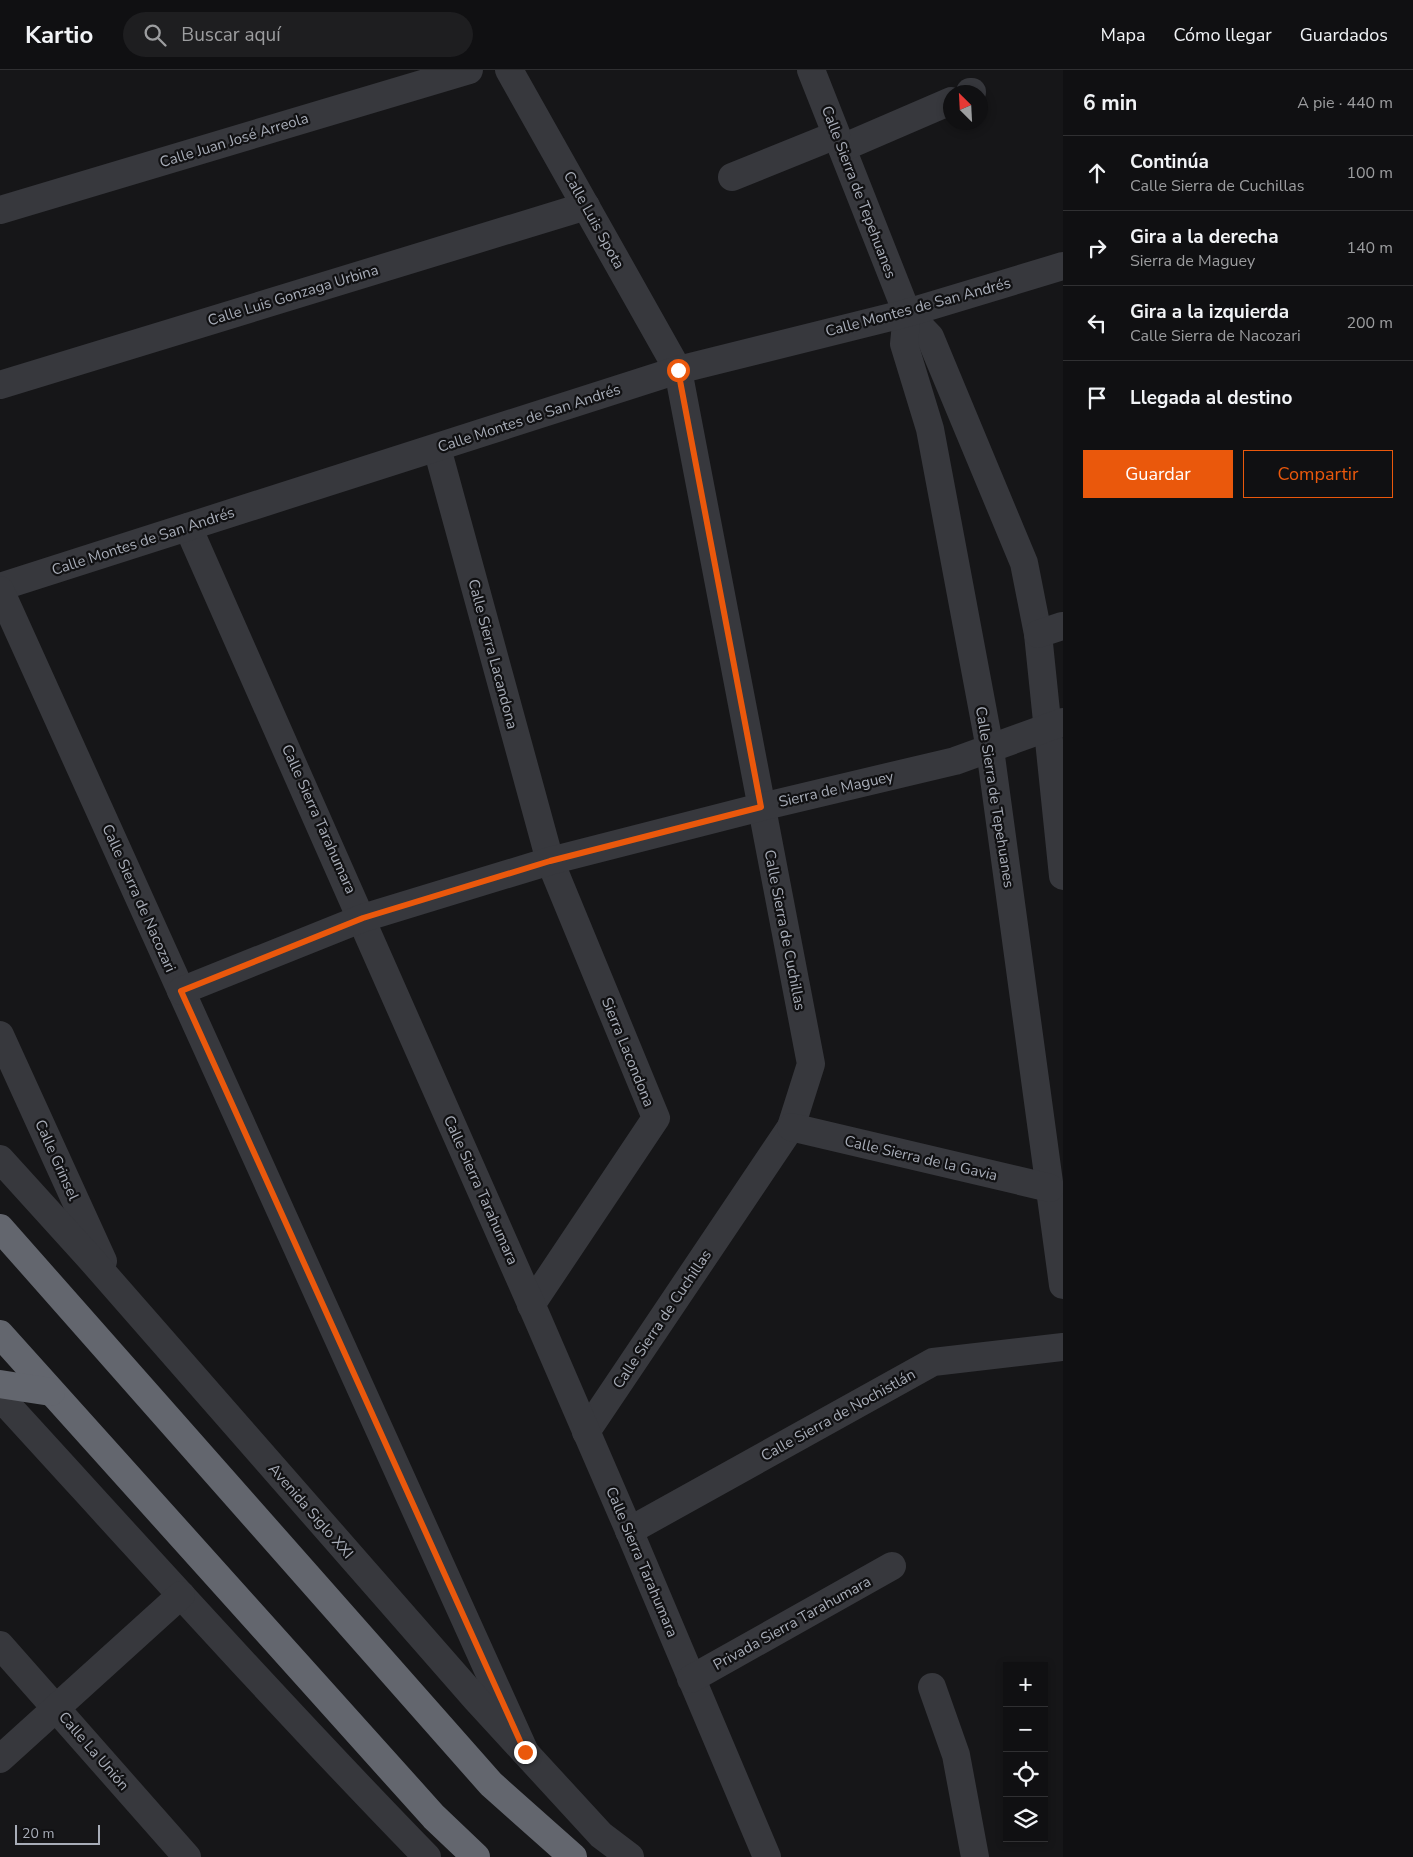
<!DOCTYPE html>
<html lang="es">
<head>
<meta charset="utf-8">
<style>
  :root { --surface:#101012; --page:#1e1e20; --text:#f1f3f6; --muted:#9c9d9f; --line:#303032; --accent:#ea580c }
  body { margin:0; font-family:"Nunito Sans",sans-serif; background:var(--page); color:var(--text) }
  .controls { position:absolute; right:15px; bottom:15px; display:grid; overflow:hidden; border-radius:0px; box-shadow:0 2px 8px #0003 }
  .controls button { width:45px; height:45px; display:grid; place-items:center; padding:0; border:0; border-bottom:1px solid var(--line); background:var(--surface); color:var(--text); font:25px sans-serif }
  .compass { position:absolute; left:943px; top:15px; width:45px; height:45px; border-radius:50%; background:var(--surface); box-shadow:0 2px 8px #0003; rotate:336deg }
  .scale { position:absolute; left:15px; bottom:12px; width:85px; box-sizing:border-box; padding-left:5px; border:2px solid #a8adb8; border-top:0; font-size:14px; line-height:18px; white-space:nowrap; color:#a8adb8; -webkit-text-stroke:4px #111113; paint-order:stroke }
  .stop { position:absolute; width:15px; height:15px; margin:-11px; border:4px solid #ea580c; border-radius:50%; background:#fff }
  .stop.end { background:#ea580c; border-color:#fff; box-shadow:0 1px 5px #0008 }
  .list { margin:0; padding:0; list-style:none }
  h2 { display:flex; justify-content:space-between; align-items:center; height:65px; margin:0; padding:0 20px; font-size:21px }
  h2 small { font-size:16px; font-weight:400; color:var(--muted) }
  .list li { display:grid; grid-template-columns:32px 1fr auto; gap:15px; align-items:center; box-sizing:border-box; height:75px; padding:0 20px; border-top:1px solid var(--line) }
  .list b { display:block; font-size:19px; white-space:nowrap }
  .list p { margin:0; font-size:16px; white-space:nowrap; color:var(--muted) }
  .list em { font-size:16px; font-style:normal; color:var(--muted) }
  .actions { display:flex; gap:10px; padding:15px 20px }
  .actions a { flex:1; padding:11px 0; border:1px solid var(--accent); border-radius:0px; text-align:center; font-size:18px; color:var(--accent) }
  .actions .main { background:var(--accent); color:#fff }
  .icon { flex:none; width:28px; height:28px; fill:none; stroke:currentColor; stroke-width:2; stroke-linecap:round; stroke-linejoin:round }
  .map { position:relative; flex:none; width:1063px; height:1787px; overflow:hidden }
  header { display:flex; align-items:center; gap:30px; box-sizing:border-box; height:70px; padding:0 25px; background:var(--surface); border-bottom:1px solid var(--line) }
  header strong { font-size:24px }
  nav { display:flex; gap:28px; margin-inline-start:auto; font-size:18px }
  .search { width:350px; height:45px; background:var(--page); display:flex; align-items:center; gap:12px; box-sizing:border-box; padding:0 18px; border-radius:28px; color:var(--muted); font-size:19px }
  main { display:flex }
  aside { flex:1; background:var(--surface) }
  .map>svg:first-child { display:block }
  .lines { fill:none; stroke-linecap:round; stroke-linejoin:round }
  .minor { stroke:#37383d; stroke-width:28 }
  .highway { stroke:#63666e; stroke-width:28 }
  .route { stroke:#ea580c; stroke-width:6 }
  .labels { text-anchor:middle; stroke-width:4.5; stroke-linejoin:round; paint-order:stroke }
  .street-label { font-size:15px; fill:#a8adb8; stroke:#111113 }
</style>
</head>
<body>
<header>
<strong>Kartio</strong>
<div class="search"><svg class="icon" aria-label="search" viewBox="0 0 24 24"><circle cx="10" cy="10" r="6"/><path d="M15 15l6 6"/></svg>Buscar aquí</div>
<nav><a>Mapa</a><a>Cómo llegar</a><a>Guardados</a></nav>
</header>
<main>
<div class="map">
<svg width="1063" height="1787" viewBox="0 0 1063 1787">
  <rect width="100%" height="100%" fill="#161618"/>
  <g class="lines">
    <g class="minor">
      <path d="M509,0L678,300L811,994L791,1057L586,1362"/>
      <path d="M811,0L907,243L930,267L1024,493L1038,564L1063,806"/>
      <path d="M970,22H972"/>
      <path d="M842,78L951,31"/>
      <path d="M732,107L836,65"/>
      <path d="M0,140L469,0"/>
      <path d="M907,243L904,274L930,359L990,679L1063,1215"/>
      <path d="M0,315L586,136"/>
      <path d="M437,378L550,791L656,1048L531,1235"/>
      <path d="M188,457C337,789 484,1123 628,1458C675,1567 720,1677 767,1787"/>
      <path d="M0,517L678,300L907,243L1063,196"/>
      <path d="M0,520L525,1682"/>
      <path d="M1038,564L1062,556"/>
      <path d="M181,921L363,848L550,791L761,737L955,691L1063,652"/>
      <path d="M0,965L103,1191"/>
      <path d="M791,1057L1050,1118"/>
      <path d="M0,1089L89,1187L476,1629L601,1765L630,1787"/>
      <path d="M0,1327C141,1481 281,1637 427,1787"/>
      <path d="M629,1461L933,1292L1063,1277"/>
      <path d="M0,1575L187,1787"/>
      <path d="M691,1609L892,1496"/>
      <path d="M932,1617L956,1685L975,1787"/>
      <path d="M0,1689L181,1525"/>
    </g>
    <g class="highway">
      <path d="M0,1158L491,1714L573,1787"/>
      <path d="M0,1264L434,1747L476,1787"/>
      <path d="M0,1314L51,1322"/>
    </g>
  </g>
  <g class="lines">
    <path class="route" d="M525,1682L181,921L363,848L550,791L761,737L678,300"/>
  </g>
  <g class="labels">
    <g class="street-label">
      <text transform="translate(234 70) rotate(-17)" y="5">Calle Juan José Arreola</text>
      <text transform="translate(859 122) rotate(69)" y="5">Calle Sierra de Tepehuanes</text>
      <text transform="translate(594 150) rotate(61)" y="5">Calle Luis Spota</text>
      <text transform="translate(293 225) rotate(-17)" y="5">Calle Luis Gonzaga Urbina</text>
      <text transform="translate(918 237) rotate(-15)" y="5">Calle Montes de San Andrés</text>
      <text transform="translate(529 348) rotate(-18)" y="5">Calle Montes de San Andrés</text>
      <text transform="translate(143 471) rotate(-18)" y="5">Calle Montes de San Andrés</text>
      <text transform="translate(493 584) rotate(75)" y="5">Calle Sierra Lacandona</text>
      <text transform="translate(836 719) rotate(-13)" y="5">Sierra de Maguey</text>
      <text transform="translate(995 727) rotate(81)" y="5">Calle Sierra de Tepehuanes</text>
      <text transform="translate(319 749) rotate(66)" y="5">Calle Sierra Tarahumara</text>
      <text transform="translate(139 828) rotate(66)" y="5">Calle Sierra de Nacozari</text>
      <text transform="translate(785 860) rotate(79)" y="5">Calle Sierra de Cuchillas</text>
      <text transform="translate(628 982) rotate(68)" y="5">Sierra Lacondona</text>
      <text transform="translate(921 1088) rotate(13)" y="5">Calle Sierra de la Gavia</text>
      <text transform="translate(57 1090) rotate(66)" y="5">Calle Grinsel</text>
      <text transform="translate(481 1120) rotate(66)" y="5">Calle Sierra Tarahumara</text>
      <text transform="translate(662 1249) rotate(-56)" y="5">Calle Sierra de Cuchillas</text>
      <text transform="translate(838 1345) rotate(-29)" y="5">Calle Sierra de Nochistlán</text>
      <text transform="translate(311 1441) rotate(49)" y="5">Avenida Siglo XXI</text>
      <text transform="translate(642 1492) rotate(67)" y="5">Calle Sierra Tarahumara</text>
      <text transform="translate(792 1553) rotate(-29)" y="5">Privada Sierra Tarahumara</text>
      <text transform="translate(94 1681) rotate(49)" y="5">Calle La Unión</text>
    </g>
  </g>
</svg>
<div class="controls">
<button>+</button>
<button>−</button>
<button><svg class="icon" aria-label="locate" viewBox="0 0 24 24"><circle cx="12" cy="12" r="6"/><path d="M12 2v4M12 18v4M2 12h4M18 12h4"/></svg></button>
<button><svg class="icon" aria-label="layers" viewBox="0 0 24 24"><path d="M12 4l9 5-9 5-9-5zM3 14l9 5 9-5"/></svg></button>
</div>
<svg class="compass" viewBox="-18 -18 36 36"><path d="M0-13l5 13h-10z" fill="#e53935"/><path d="M0 13l5-13h-10z" fill="#9c9d9f"/></svg>
<div class="scale">20 m</div>
<div class="stop" style="left:678px;top:300px"></div>
<div class="stop end" style="left:525px;top:1682px"></div>
</div>
<aside>
<h2>6 min<small>A pie · 440 m</small></h2>
<ul class="list">
<li><svg class="icon" aria-label="ahead" viewBox="0 0 24 24"><path d="M12 20V5M6 11l6-6 6 6"/></svg><div><b>Continúa</b><p>Calle Sierra de Cuchillas</p></div><em>100 m</em></li>
<li><svg class="icon" aria-label="right" viewBox="0 0 24 24"><path d="M7 20v-9h11M14 6l5 5-5 5"/></svg><div><b>Gira a la derecha</b><p>Sierra de Maguey</p></div><em>140 m</em></li>
<li><svg class="icon" aria-label="left" viewBox="0 0 24 24"><path d="M17 20v-9H6M10 6l-5 5 5 5"/></svg><div><b>Gira a la izquierda</b><p>Calle Sierra de Nacozari</p></div><em>200 m</em></li>
<li><svg class="icon" aria-label="arrive" viewBox="0 0 24 24"><path d="M6 21V4h12l-3 4 3 4H6"/></svg><div><b>Llegada al destino</b></div></li>
</ul>
<div class="actions"><a class="main">Guardar</a><a>Compartir</a></div>
</aside>
</main>
</body>
</html>
